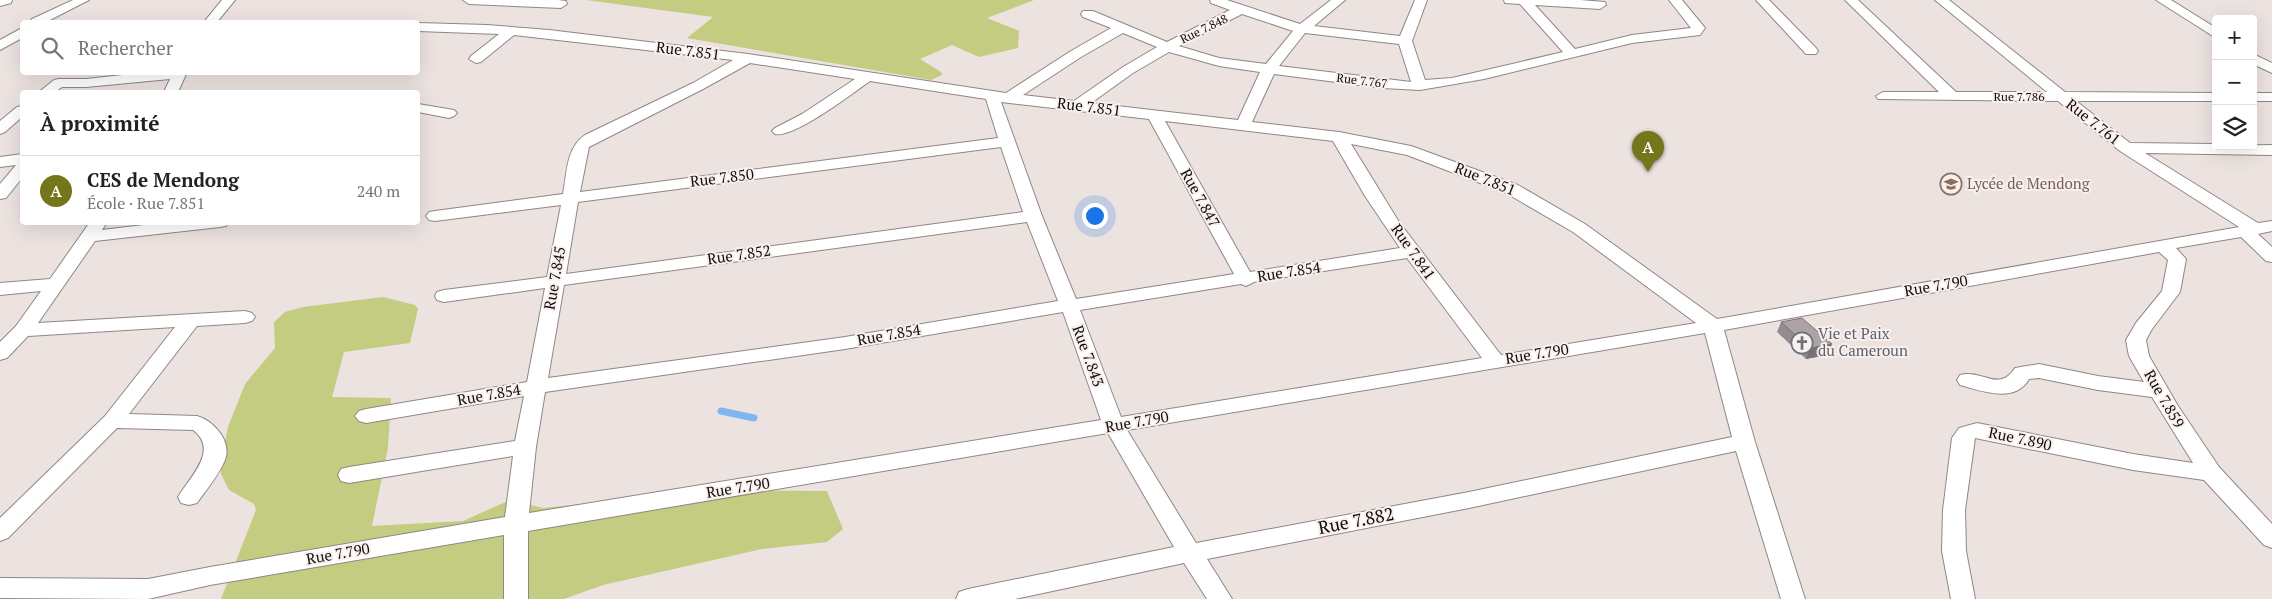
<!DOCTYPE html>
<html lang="fr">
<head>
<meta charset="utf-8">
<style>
  :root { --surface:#fff; --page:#f6f6f6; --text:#222; --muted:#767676; --line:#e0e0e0; --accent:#75751b }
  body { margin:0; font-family:"PT Serif",serif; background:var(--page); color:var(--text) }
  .controls { position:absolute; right:15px; top:15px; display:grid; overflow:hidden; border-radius:5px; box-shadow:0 5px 20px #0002 }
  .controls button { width:45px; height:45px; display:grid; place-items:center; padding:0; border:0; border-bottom:1px solid var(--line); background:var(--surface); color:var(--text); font:25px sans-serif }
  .you { position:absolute; left:1094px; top:215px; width:18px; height:18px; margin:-12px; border:4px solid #fff; border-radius:50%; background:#1a73e8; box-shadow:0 0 0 8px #1a73e833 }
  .badge { display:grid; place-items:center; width:32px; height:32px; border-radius:50%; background:var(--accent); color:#fff; font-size:16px; font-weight:700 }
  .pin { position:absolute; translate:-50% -41px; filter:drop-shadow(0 1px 2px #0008) }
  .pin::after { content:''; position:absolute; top:26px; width:18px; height:15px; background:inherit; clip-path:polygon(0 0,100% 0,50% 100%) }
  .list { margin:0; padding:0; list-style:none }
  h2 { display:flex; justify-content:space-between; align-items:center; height:65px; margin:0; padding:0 20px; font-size:21px }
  h2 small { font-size:16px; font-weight:400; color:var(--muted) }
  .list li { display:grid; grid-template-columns:32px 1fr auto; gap:15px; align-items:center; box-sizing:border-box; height:70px; padding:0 20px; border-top:1px solid var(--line) }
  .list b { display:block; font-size:19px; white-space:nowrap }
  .list p { margin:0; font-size:16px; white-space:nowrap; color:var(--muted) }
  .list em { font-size:16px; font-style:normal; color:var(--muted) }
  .icon { flex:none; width:28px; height:28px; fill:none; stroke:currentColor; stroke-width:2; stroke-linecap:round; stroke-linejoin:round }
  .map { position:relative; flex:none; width:2272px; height:599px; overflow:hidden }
  .search { position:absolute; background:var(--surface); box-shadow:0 5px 20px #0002; left:20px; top:20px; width:400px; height:55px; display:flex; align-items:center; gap:12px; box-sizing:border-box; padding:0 18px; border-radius:5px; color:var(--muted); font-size:19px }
  .panel { position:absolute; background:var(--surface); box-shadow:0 5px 20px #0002; left:20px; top:90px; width:400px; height:135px; border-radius:5px }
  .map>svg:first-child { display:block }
  .green { fill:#c3cc80 }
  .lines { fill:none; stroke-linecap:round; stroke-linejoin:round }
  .stream { stroke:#7fb5f0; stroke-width:7 }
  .street-casing { stroke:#8f8784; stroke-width:2 }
  .street { fill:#fff; fill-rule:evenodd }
  .wall { fill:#938c8f }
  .shaded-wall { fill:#787274 }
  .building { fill:#aba3a6; stroke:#787274 }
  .labels { text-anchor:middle; stroke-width:4; stroke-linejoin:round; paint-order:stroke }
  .far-street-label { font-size:12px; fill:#100d0c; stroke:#f9f0ed }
  .street-label { font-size:15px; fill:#100d0c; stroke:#f9f0ed }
  .education-label { font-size:15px; fill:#785e54; stroke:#f9f0ed; text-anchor:start }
  .worship-label { font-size:15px; fill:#5b616d; stroke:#f9f0ed; text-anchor:start }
  .near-street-label { font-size:18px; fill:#100d0c; stroke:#f9f0ed }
</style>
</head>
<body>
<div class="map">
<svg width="2272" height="599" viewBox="0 0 2272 599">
  <rect width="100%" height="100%" fill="#ece3e0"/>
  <g class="green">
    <path d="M586,0H1034L987,18L1019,31L1018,48L979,57L952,45L920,59L941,72L942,75L931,80L687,38L713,17Z"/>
    <path d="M383,297L415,305L418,309L410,343L344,352L332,397L391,398L388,448L372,526L463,521L510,500L543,508L716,490L827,491L843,529L827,542L762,549L603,585L564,599H221L256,510L254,504L229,490L221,474L222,456L228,427L245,384L275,348L274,322L285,312L303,307Z"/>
  </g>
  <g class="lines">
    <path class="stream" d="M721,411L754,418"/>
    <g class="street-casing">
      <g id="street">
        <path d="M0,0H12L11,3L0,6Z"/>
        <path d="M73,0H89L46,22H30L32,19Z"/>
        <path d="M222,0H235L217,22H204Z"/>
        <path d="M463,0H558L566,1L567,4L561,8L469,4Z"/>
        <path d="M1210,0H1227L1300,24L1331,0H1345L1314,26L1400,36L1415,0H1427L1412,41L1425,80L1452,78L1563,52L1520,4L1505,3L1504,0H1580L1605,2L1606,5L1600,9L1535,5L1575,49L1632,35L1691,28L1669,0H1682L1705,28L1700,35L1632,43L1484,79L1420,90L1383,88L1274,74L1252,122L1339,132L1411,146L1518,185L1585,224L1717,319L2239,227L2120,151L2058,101L1878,99L1876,96L1883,92H1939L1845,0H1858L1956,92H2047L1935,0H1949L2065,92L2216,93V101H2076L2130,143L2216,144V146L2272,145V155L2145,153L2258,223L2272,221V231L2258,234L2272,247V262L2266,261L2241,237L2176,248L2186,259L2180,292L2152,329L2146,340L2149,356L2178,406L2219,467L2272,524V548L2264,545L2204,480L2133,470L1975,438L1965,510L1966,551L1975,599H1951L1942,551L1943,510L1952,438L1959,428L1977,423L2133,454L2193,463L2152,397L2098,390L2039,378L2029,379C2015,404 1982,391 1960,385L1957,380L1960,375C1982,369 1999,393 2015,368L2039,364L2098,376L2144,382L2129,356L2126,340L2136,323L2162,291L2168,260L2159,252L1724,330L1755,442L1805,599H1781L1736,451L1469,508L1207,559L1232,599H1207L1184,563L1015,599H956L959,592L968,589L1174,547L1108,433L528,531V599H504V535L210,585L148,599L0,598V578L148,579L210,567L505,517L513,456L349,483L341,481L338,475L341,469L349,467L515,441L524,396L366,423L359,421L355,416L359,411L366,409L527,382L545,288L444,302L437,300L435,296L437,292L444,290L547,277L561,205L435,221L429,220L426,216L429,212L435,211L563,194C567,173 566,148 585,135L693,83L733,60L514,35L481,62L476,63L469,59L471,56L499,34L418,31V23L487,25L549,30L748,54L1006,93L1071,51L1111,28L1083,17L1081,14L1083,11H1093L1167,42L1230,10L1211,3ZM1242,14L1293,31L1266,64L1219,58L1179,46ZM1123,33L1157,47L1123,67L1074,101L1023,95L1081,57ZM1305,33L1399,44L1411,82L1279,66ZM1169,52L1219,66L1260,72L1238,120L1091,103L1133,73ZM750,63L855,79L802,114L775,128L772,131L775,134C793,139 853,93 870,81L986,99L998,138L580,192L589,147L703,89ZM1001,102L1149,119L1234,274L1076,299L1042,216ZM1165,121L1333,141L1365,196L1400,248L1250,272ZM1351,144L1407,155L1506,193L1573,232L1696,323L1501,355L1399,222ZM1001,147L1023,212L566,274L578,202ZM1027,222L1058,301L845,337L548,378L564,285ZM1407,258L1482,358L1121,417L1080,310L1241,284L1246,286L1254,282ZM1063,312L1101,420L529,513L536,447L545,392L845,349ZM1705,333L1732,437L1469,492L1196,543L1127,430Z"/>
        <path d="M1756,0H1769L1816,48L1818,51L1816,54H1806Z"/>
        <path d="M2156,0H2171L2216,28V38Z"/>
        <path d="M22,28V38L0,50V40Z"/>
        <path d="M2253,54L2272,63V73L2253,64Z"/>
        <path d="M150,72H187L178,92H164L170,79L86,87H62L55,92H39L54,80L59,79H86Z"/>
        <rect x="2253" y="93" width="19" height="8"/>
        <path d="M418,104L454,110L457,113L454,116L449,118L418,112Z"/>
        <path d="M22,106V117L5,132L0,134V121L17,107Z"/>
        <path d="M22,154V178L6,198L0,199V184L16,165L0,167V157Z"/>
        <path d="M90,222H107L102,230L168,222H228L226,226L220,227L95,241L38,323L245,311L252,313L255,317L252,321L245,323L197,326L129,414L197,416C214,421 232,441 225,460C219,475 206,490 197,503L189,505L181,503L178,497C189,478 220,450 193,430L117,428L8,538L0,541V518L105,416L175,327L28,336L7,358L0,360V342L16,326L41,291L0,295V283L50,279Z"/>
      </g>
    </g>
    <use href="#street" class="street"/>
  </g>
  <path class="wall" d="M1781,322L1832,344L1827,355L1806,359L1777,332Z"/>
  <path class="shaded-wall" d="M1832,344L1827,355L1806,359L1810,348Z"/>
  <path class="building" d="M1802,318L1832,344L1810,348L1781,322Z"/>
  <defs>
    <g id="school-ring" transform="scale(1.125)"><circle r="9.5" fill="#f9f0ed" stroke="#8d6e63" stroke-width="1.5"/><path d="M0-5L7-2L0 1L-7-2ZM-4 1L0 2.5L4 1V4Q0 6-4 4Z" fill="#8d6e63"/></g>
    <g id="church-ring" transform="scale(1.125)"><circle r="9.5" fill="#f9f0ed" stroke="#6b7280" stroke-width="1.5"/><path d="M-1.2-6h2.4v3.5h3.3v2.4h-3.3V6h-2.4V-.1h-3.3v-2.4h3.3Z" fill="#6b7280"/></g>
  </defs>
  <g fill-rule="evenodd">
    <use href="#school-ring" x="1951" y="184"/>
    <use href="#church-ring" x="1802" y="343"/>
  </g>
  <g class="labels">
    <g class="far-street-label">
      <text transform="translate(1204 29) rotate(-26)" y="4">Rue 7.848</text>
      <text transform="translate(1362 81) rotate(7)" y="4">Rue 7.767</text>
      <text x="2019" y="101">Rue 7.786</text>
    </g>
    <g class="street-label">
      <text transform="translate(688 51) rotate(7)" y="5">Rue 7.851</text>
      <text transform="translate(1089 107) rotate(7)" y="5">Rue 7.851</text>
      <text transform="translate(2093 122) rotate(38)" y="5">Rue 7.761</text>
      <text transform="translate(722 178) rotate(-7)" y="5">Rue 7.850</text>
      <text transform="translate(1485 179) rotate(22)" y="5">Rue 7.851</text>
      <text transform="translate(1200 198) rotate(61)" y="5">Rue 7.847</text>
      <text transform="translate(1413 252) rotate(55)" y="5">Rue 7.841</text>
      <text transform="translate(739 255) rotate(-8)" y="5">Rue 7.852</text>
      <text transform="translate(1289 272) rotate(-9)" y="5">Rue 7.854</text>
      <text transform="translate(555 278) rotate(-80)" y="5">Rue 7.845</text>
      <text transform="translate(1936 286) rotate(-10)" y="5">Rue 7.790</text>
      <text transform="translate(889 335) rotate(-10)" y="5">Rue 7.854</text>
      <text transform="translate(1537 354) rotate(-9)" y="5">Rue 7.790</text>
      <text transform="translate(1088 356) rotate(70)" y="5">Rue 7.843</text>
      <text transform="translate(489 395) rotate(-10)" y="5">Rue 7.854</text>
      <text transform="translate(2164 399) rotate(60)" y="5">Rue 7.859</text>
      <text transform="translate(1137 422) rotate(-10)" y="5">Rue 7.790</text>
      <text transform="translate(2020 439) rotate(12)" y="5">Rue 7.890</text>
      <text transform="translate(738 488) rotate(-9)" y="5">Rue 7.790</text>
      <text transform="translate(338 554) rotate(-10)" y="5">Rue 7.790</text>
    </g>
    <g class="education-label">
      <text x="1967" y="189">Lycée de Mendong</text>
    </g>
    <g class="worship-label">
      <text x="1818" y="339">Vie et Paix<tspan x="1818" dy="17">du Cameroun</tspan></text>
    </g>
    <g class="near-street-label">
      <text transform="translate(1356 521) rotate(-11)" y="6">Rue 7.882</text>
    </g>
  </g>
</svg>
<div class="controls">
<button>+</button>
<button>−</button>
<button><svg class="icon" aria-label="layers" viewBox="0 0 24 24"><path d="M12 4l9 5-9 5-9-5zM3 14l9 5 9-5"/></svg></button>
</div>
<div class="you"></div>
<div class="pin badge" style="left:1648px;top:172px">A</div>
<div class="search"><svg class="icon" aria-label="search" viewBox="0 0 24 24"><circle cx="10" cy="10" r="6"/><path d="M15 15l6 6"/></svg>Rechercher</div>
<section class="panel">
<h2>À proximité<small></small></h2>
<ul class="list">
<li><span class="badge">A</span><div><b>CES de Mendong</b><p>École · Rue 7.851</p></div><em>240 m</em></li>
</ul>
</section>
</div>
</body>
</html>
